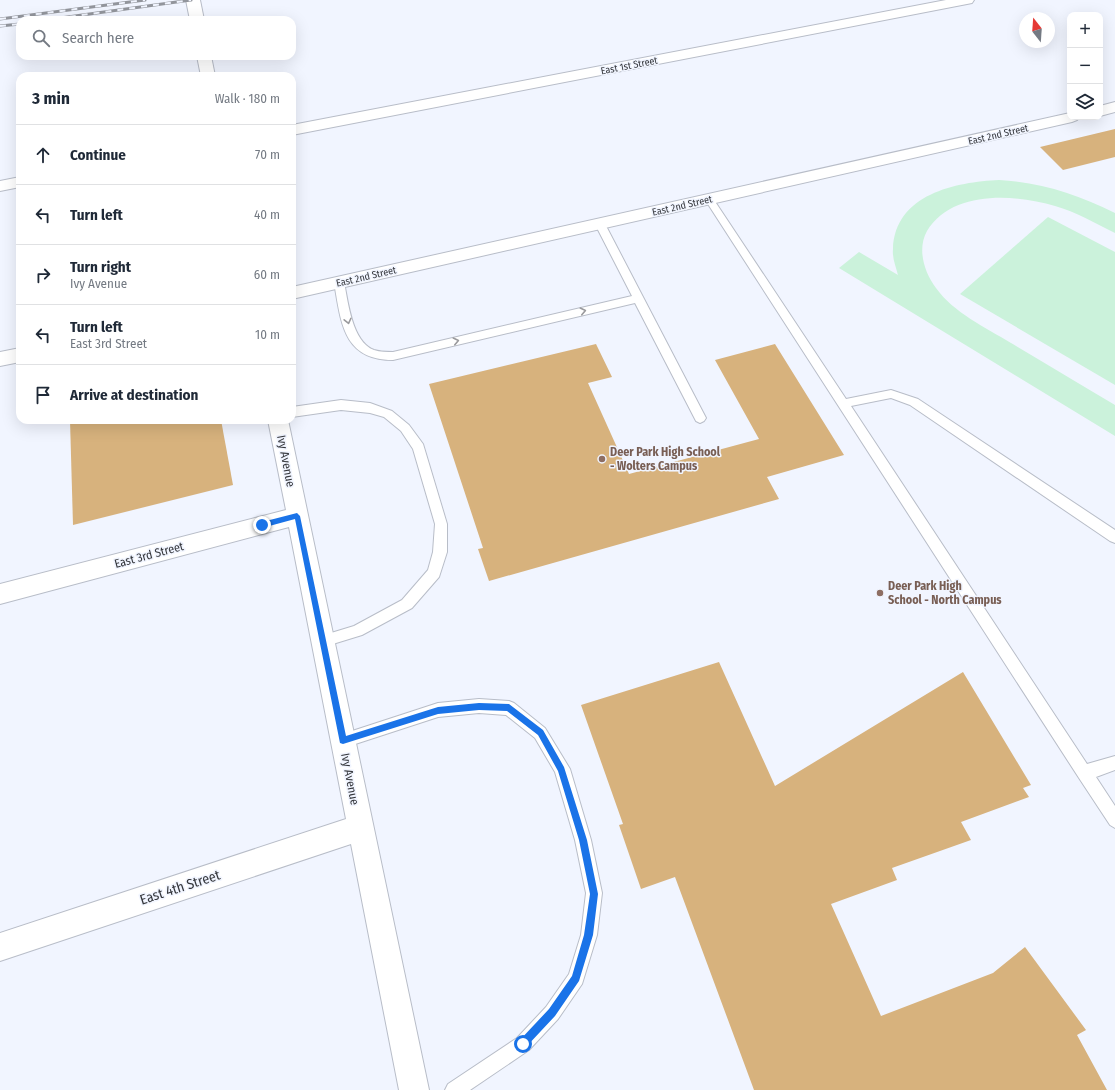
<!DOCTYPE html>
<html lang="en">
<head>
<meta charset="utf-8">
<style>
  :root { --surface:#fff; --page:#f2f2f3; --text:#1f2937; --muted:#747a83; --line:#e0e1e3 }
  body { margin:0; font-family:"Fira Sans Condensed",sans-serif; background:var(--page); color:var(--text) }
  .controls { position:absolute; right:12px; top:12px; display:grid; overflow:hidden; border-radius:8px; box-shadow:0 4px 16px #0002 }
  .controls button { width:36px; height:36px; display:grid; place-items:center; padding:0; border:0; border-bottom:1px solid var(--line); background:var(--surface); color:var(--text); font:20px sans-serif }
  .compass { position:absolute; left:1019px; top:12px; width:36px; height:36px; border-radius:50%; background:var(--surface); box-shadow:0 4px 16px #0002; rotate:343deg }
  .stop { position:absolute; width:12px; height:12px; margin:-9px; border:3px solid #1a73e8; border-radius:50%; background:#fff }
  .stop.end { background:#1a73e8; border-color:#fff; box-shadow:0 1px 4px #0008 }
  .list { margin:0; padding:0; list-style:none }
  h2 { display:flex; justify-content:space-between; align-items:center; height:52px; margin:0; padding:0 16px; font-size:17px }
  h2 small { font-size:13px; font-weight:400; color:var(--muted) }
  .list li { display:grid; grid-template-columns:26px 1fr auto; gap:12px; align-items:center; box-sizing:border-box; height:60px; padding:0 16px; border-top:1px solid var(--line) }
  .list b { display:block; font-size:15px; white-space:nowrap }
  .list p { margin:0; font-size:13px; white-space:nowrap; color:var(--muted) }
  .list em { font-size:13px; font-style:normal; color:var(--muted) }
  .icon { flex:none; width:22px; height:22px; fill:none; stroke:currentColor; stroke-width:2; stroke-linecap:round; stroke-linejoin:round }
  .map { position:relative; flex:none; width:1115px; height:1090px; overflow:hidden }
  .search { position:absolute; background:var(--surface); box-shadow:0 4px 16px #0002; left:16px; top:16px; width:280px; height:44px; display:flex; align-items:center; gap:10px; box-sizing:border-box; padding:0 14px; border-radius:12px; color:var(--muted); font-size:15px }
  .panel { position:absolute; background:var(--surface); box-shadow:0 4px 16px #0002; left:16px; top:72px; width:280px; height:352px; border-radius:12px }
  .map>svg:first-child { display:block }
  .green { fill:#cbf2db }
  .building { fill:#d7b27d }
  .lines { fill:none; stroke-linecap:round; stroke-linejoin:round }
  .service-casing { stroke:#b8bdc8; stroke-width:2 }
  .minor-casing { stroke:#b8bdc8; stroke-width:2 }
  .service { fill:#fff; fill-rule:evenodd }
  .minor { fill:#fff; fill-rule:evenodd }
  .rail-casing { stroke:#92959c; stroke-width:3 }
  .rail { stroke:#f1f5ff; stroke-width:2; stroke-dasharray:6; stroke-linecap:butt }
  .oneway { stroke:#9a9a9d }
  .route { fill:#1a73e8 }
  .education-dot { fill:#8d6e63; stroke:#f1f5ff; stroke-width:1.5 }
  .labels { text-anchor:middle; stroke-width:3; stroke-linejoin:round; paint-order:stroke }
  .far-street-label { font-size:10px; fill:#34363b; stroke:#f1f5ff }
  .education-label { font-size:12px; font-weight:bold; fill:#785e54; stroke:#f1f5ff; text-anchor:start }
  .street-label { font-size:12px; fill:#34363b; stroke:#f1f5ff }
  .near-street-label { font-size:14px; fill:#34363b; stroke:#f1f5ff }
</style>
</head>
<body>
<div class="map">
<svg width="1115" height="1090" viewBox="0 0 1115 1090">
  <rect width="100%" height="100%" fill="#f1f5ff"/>
  <g class="green">
    <path d="M999,180C1043,183 1076,194 1115,213V233C1095,223 1076,212 1055,206C1015,194 952,190 927,231C917,249 924,272 936,288C954,313 985,327 1011,343C1046,364 1080,384 1115,405V436L839,268L859,252L898,275C896,267 892,258 893,249C895,194 956,182 999,180Z"/>
    <path d="M1048,217L1115,252V385L960,294Z"/>
  </g>
  <g class="building">
    <path d="M1115,129V157L1063,170L1040,147Z"/>
    <path d="M596,344L612,377L588,383L629,474L759,439L715,360L775,344L844,455L767,477L779,499L489,581L478,549L483,548L429,384Z"/>
    <path d="M70,420H221L233,485L73,525Z"/>
    <path d="M719,662L775,786L963,672L1031,785L1023,788L1029,797L961,822L971,840L892,868L897,880L831,904L881,1016L993,973L1025,947L1086,1030L1077,1035L1107,1090H754L675,877L641,889L619,825L623,824L581,705Z"/>
  </g>
  <g class="lines">
    <g class="service-casing">
      <g id="service">
        <path d="M709,196L712,197L846,399L891,390L918,399L1115,530V543L1110,541L910,405L891,398L851,406L1087,764L1115,756V770L1096,777L1115,806V828L1110,825L1079,778L706,201L704,199L706,197Z"/>
        <path d="M600,221L605,224L706,418L704,421L700,423L696,421L635,303L393,360C343,360 341,322 334,282L335,279H343L344,282C348,302 352,342 374,350C380,352 387,352 393,352L632,296L595,224Z"/>
        <path d="M341,400L370,403L392,411L409,425L423,444L447,524V552L439,577L412,608L362,635L323,647L318,645L316,641L318,637L354,626L402,600L428,570L433,552L435,524L413,449L401,431L384,417L370,413L341,410L292,417V407Z"/>
        <path d="M479,699L509,701L514,703L545,728L570,769L591,840L602,893L597,935L582,984L558,1019L529,1050L470,1090H445L448,1084L517,1038L546,1007L569,974L581,935L586,893L575,840L555,772L535,738L506,715L479,713L438,717L343,748L338,746L336,741L338,736L343,734L438,703Z"/>
      </g>
    </g>
    <g class="minor-casing">
      <g id="minor">
        <path d="M186,0H200L204,20H190Z"/>
        <path d="M946,0H974L972,3L967,4L292,135V125Z"/>
        <path d="M197,56H211L215,76H201Z"/>
        <path d="M1115,102V112L1100,116V106Z"/>
        <path d="M1070,113V117H1080L1077,120L1072,122L292,299V287Z"/>
        <path d="M20,177V187L0,191V181Z"/>
        <path d="M20,348V362L0,366V352Z"/>
        <path d="M268,420H288L429,1090H399L351,844L0,961V933L346,819L289,527L0,604V584L286,510Z"/>
      </g>
    </g>
    <use href="#service" class="service"/>
    <use href="#minor" class="minor"/>
    <g class="rail-casing">
      <g id="rail">
        <path d="M0,19L145,0"/>
        <path d="M46,20L191,0"/>
        <path d="M0,26L20,24"/>
      </g>
    </g>
    <use href="#rail" class="rail"/>
  </g>
  <defs><path id="oneway-chevron" d="M-2-3.5L2.5 0L-2 3.5" fill="none" stroke-width="1.6" stroke-linecap="round" stroke-linejoin="round"/></defs>
  <g class="oneway">
    <use href="#oneway-chevron" transform="translate(583 311) rotate(-13)"/>
    <use href="#oneway-chevron" transform="translate(348 321) rotate(77)"/>
    <use href="#oneway-chevron" transform="translate(456 341) rotate(-13)"/>
  </g>
  <path class="route" d="M297,513L300,516L346,736L438,707L479,703L509,704L543,730L564,767L587,840L598,894L593,935L579,981L555,1016L526,1047L523,1048L519,1047L518,1044L519,1041L549,1009L572,976L584,935L590,894L579,840L558,771L538,735L507,711L479,710L438,714L343,744L340,743L295,519L262,528L259,525L262,522Z"/>
  <g class="education-dot">
    <circle cx="602" cy="459" r="4"/>
    <circle cx="880" cy="593" r="4"/>
  </g>
  <g class="labels">
    <g class="far-street-label">
      <text transform="translate(629 65) rotate(-11)" y="4">East 1st Street</text>
      <text transform="translate(998 134) rotate(-13)" y="4">East 2nd Street</text>
      <text transform="translate(682 205) rotate(-13)" y="4">East 2nd Street</text>
      <text transform="translate(366 276) rotate(-13)" y="4">East 2nd Street</text>
    </g>
    <g class="education-label">
      <text x="610" y="456">Deer Park High School<tspan x="610" dy="14">- Wolters Campus</tspan></text>
      <text x="888" y="590">Deer Park High<tspan x="888" dy="14">School - North Campus</tspan></text>
    </g>
    <g class="street-label">
      <text transform="translate(286 461) rotate(79)" y="4">Ivy Avenue</text>
      <text transform="translate(149 555) rotate(-15)" y="4">East 3rd Street</text>
      <text transform="translate(350 779) rotate(79)" y="4">Ivy Avenue</text>
    </g>
    <g class="near-street-label">
      <text transform="translate(180 887) rotate(-18)" y="5">East 4th Street</text>
    </g>
  </g>
</svg>
<div class="controls">
<button>+</button>
<button>−</button>
<button><svg class="icon" aria-label="layers" viewBox="0 0 24 24"><path d="M12 4l9 5-9 5-9-5zM3 14l9 5 9-5"/></svg></button>
</div>
<svg class="compass" viewBox="-18 -18 36 36"><path d="M0-13l5 13h-10z" fill="#e53935"/><path d="M0 13l5-13h-10z" fill="#747a83"/></svg>
<div class="stop" style="left:523px;top:1044px"></div>
<div class="stop end" style="left:262px;top:525px"></div>
<div class="search"><svg class="icon" aria-label="search" viewBox="0 0 24 24"><circle cx="10" cy="10" r="6"/><path d="M15 15l6 6"/></svg>Search here</div>
<section class="panel">
<h2>3 min<small>Walk · 180 m</small></h2>
<ul class="list">
<li><svg class="icon" aria-label="ahead" viewBox="0 0 24 24"><path d="M12 20V5M6 11l6-6 6 6"/></svg><div><b>Continue</b></div><em>70 m</em></li>
<li><svg class="icon" aria-label="left" viewBox="0 0 24 24"><path d="M17 20v-9H6M10 6l-5 5 5 5"/></svg><div><b>Turn left</b></div><em>40 m</em></li>
<li><svg class="icon" aria-label="right" viewBox="0 0 24 24"><path d="M7 20v-9h11M14 6l5 5-5 5"/></svg><div><b>Turn right</b><p>Ivy Avenue</p></div><em>60 m</em></li>
<li><svg class="icon" aria-label="left" viewBox="0 0 24 24"><path d="M17 20v-9H6M10 6l-5 5 5 5"/></svg><div><b>Turn left</b><p>East 3rd Street</p></div><em>10 m</em></li>
<li><svg class="icon" aria-label="arrive" viewBox="0 0 24 24"><path d="M6 21V4h12l-3 4 3 4H6"/></svg><div><b>Arrive at destination</b></div></li>
</ul>
</section>
</div>
</body>
</html>
